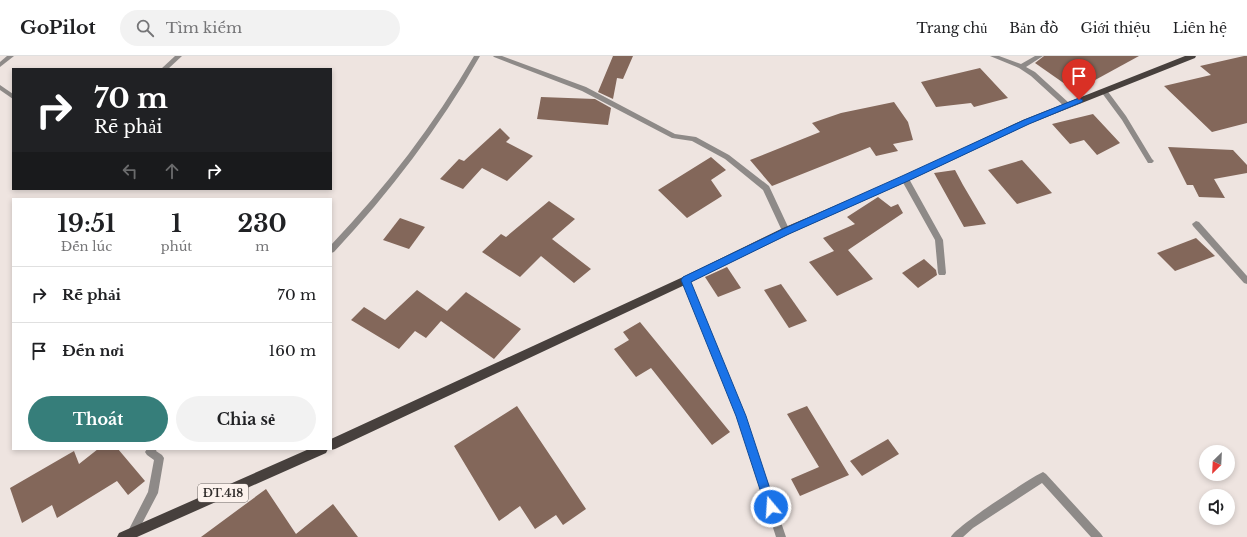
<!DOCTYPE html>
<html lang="vi">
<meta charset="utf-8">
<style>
:root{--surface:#fff;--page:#f2f2f2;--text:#202124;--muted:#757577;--line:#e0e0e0;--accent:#367e7a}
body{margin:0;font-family:"Libre Baskerville",serif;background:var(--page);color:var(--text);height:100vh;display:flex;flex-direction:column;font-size:15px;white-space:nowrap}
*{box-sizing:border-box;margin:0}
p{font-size:13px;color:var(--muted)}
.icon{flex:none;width:22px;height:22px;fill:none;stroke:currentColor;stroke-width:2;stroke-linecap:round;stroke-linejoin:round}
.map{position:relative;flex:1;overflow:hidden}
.details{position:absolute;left:12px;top:142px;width:320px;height:252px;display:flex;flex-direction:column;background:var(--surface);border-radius:0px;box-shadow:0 2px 6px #0003}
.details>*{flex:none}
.hud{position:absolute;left:12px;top:12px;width:320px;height:122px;border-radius:0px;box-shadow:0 2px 6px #0003;background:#202124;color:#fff;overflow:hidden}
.needle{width:26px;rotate:204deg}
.controls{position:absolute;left:1199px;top:389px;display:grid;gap:8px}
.controls a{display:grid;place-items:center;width:36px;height:36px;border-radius:50%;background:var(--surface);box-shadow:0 2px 6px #0003;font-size:20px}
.pin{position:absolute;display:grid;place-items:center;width:34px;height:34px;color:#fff;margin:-41px -17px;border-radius:50% 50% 50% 0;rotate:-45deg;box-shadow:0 0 4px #0007}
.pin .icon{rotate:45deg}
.me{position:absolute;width:44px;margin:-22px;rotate:342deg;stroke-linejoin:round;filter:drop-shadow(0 0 3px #0008)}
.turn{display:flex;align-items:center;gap:14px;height:84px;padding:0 16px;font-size:18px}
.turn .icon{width:52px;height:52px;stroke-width:2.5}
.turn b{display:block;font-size:28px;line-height:34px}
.lanes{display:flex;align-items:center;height:38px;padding:0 16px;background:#0003;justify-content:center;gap:20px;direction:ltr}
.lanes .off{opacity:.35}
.eta{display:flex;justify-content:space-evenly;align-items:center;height:68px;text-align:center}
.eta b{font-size:24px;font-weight:700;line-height:28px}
.button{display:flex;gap:8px;margin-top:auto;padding:8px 16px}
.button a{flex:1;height:46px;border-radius:24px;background:var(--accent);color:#fff;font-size:16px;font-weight:700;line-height:46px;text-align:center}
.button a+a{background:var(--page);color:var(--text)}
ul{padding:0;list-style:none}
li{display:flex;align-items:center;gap:12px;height:56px;padding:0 16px;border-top:1px solid var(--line)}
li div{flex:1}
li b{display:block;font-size:15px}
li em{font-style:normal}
header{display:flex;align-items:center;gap:24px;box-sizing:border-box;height:56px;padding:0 20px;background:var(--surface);border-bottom:1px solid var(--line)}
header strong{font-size:19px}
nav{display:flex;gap:22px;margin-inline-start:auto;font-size:14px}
.search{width:280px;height:36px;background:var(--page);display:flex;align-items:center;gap:10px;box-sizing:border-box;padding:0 14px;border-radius:22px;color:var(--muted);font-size:15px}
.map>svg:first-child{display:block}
.building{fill:#83675a}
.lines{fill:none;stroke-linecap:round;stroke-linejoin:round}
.street{fill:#8e8a88;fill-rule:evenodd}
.primary{fill:#47403d;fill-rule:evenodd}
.route{fill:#1a73e8;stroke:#114b97}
.labels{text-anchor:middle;stroke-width:4;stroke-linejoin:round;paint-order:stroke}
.shield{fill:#fcf2ed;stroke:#6f6966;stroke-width:1}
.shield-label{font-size:11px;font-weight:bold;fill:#322e2c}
</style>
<header>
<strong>GoPilot</strong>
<div class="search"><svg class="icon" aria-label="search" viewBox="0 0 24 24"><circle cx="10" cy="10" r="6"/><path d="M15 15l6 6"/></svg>Tìm kiếm</div>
<nav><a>Trang chủ</a><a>Bản đồ</a><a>Giới thiệu</a><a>Liên hệ</a></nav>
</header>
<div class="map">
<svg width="1247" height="481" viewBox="0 0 1247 481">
<rect width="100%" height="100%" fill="#eee4e0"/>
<g class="building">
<path d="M613 0H633L623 23 617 22 613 43 598 36Z"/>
<path d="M1044 0H1139L1075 35 1035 7Z"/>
<path d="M1244 0H1247V67L1212 76 1164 30 1211 19 1200 10Z"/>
<path d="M980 12 1008 42 974 51 971 47 936 51 921 26Z"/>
<path d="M541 41 595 43 611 52 608 69 537 63Z"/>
<path d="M894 46 908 66 913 84 893 88 898 95 876 100 870 91 772 130 750 104 820 76 812 67 841 57Z"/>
<path d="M1093 58 1120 87 1097 99 1084 84 1070 88 1052 68Z"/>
<path d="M500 72 510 82 506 86 533 100 507 125 482 112 463 133 440 123 459 103 464 105Z"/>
<path d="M1168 91 1233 94 1247 109V117L1214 123 1225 142 1199 141 1193 129H1187Z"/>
<path d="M711 101 726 114 711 124 722 140 687 162 658 134Z"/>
<path d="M1022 104 1052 137 1017 148 988 114Z"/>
<path d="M955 114 963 129 986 168 964 171 934 117Z"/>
<path d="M878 141 891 151 898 148 903 157 848 194 873 223 837 240 809 206 834 195 823 182 855 168 847 161Z"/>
<path d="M549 145 575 163 552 183 591 213 574 227 541 200 520 221 482 196 501 178 506 181Z"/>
<path d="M400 162 425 171 409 193 383 184Z"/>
<path d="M1196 182 1215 200 1175 215 1157 197Z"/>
<path d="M924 203 936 214 937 219 918 232 902 217Z"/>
<path d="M727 211 741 232 718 241 705 221Z"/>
<path d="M781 228 807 265 789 272 764 234Z"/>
<path d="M417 234 447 255 466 236 521 273 494 303 441 265 426 282 415 275 399 293 351 264 364 251 385 264Z"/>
<path d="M640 266 730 376 712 389 651 312 636 321 614 293 629 284 623 276Z"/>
<path d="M517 350 586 453 563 469 556 459 535 473 520 450 499 465 454 390Z"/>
<path d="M807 350 849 419 800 440 791 423 819 411 787 358Z"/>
<path d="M888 383 899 398 862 420 850 405Z"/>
<path d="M98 393H118L145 425 128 439 117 425 57 462 52 449 22 467 10 432 74 395 79 408Z"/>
<path d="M266 433 296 478 333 448 358 481H201Z"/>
</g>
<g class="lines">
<g class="street">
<path d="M7 0H14L0 11V6Z"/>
<path d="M175 0H182L168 13H161Z"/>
<path d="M474 0H480C439 72 390 136 334 196L331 197V189C386 131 434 69 474 0Z"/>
<path d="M493 0H502L586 31 675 78 696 81 729 99 769 130 790 175 789 177H783L763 134 725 103 692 85 672 82 582 35 494 1Z"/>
<path d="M990 0H999L1021 8 1035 0H1043L1026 11 1035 16 1069 47V51H1065L1031 20 1019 12Z"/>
<path d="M0 29 13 38V43L0 34Z"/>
<path d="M1102 33H1106L1126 60 1152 103 1154 105 1152 107H1148L1122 64 1102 37Z"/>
<path d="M905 120 908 121 943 184 946 217 945 219H939L938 217 935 184 901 123Z"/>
<path d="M1196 165 1199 166 1247 220V228L1244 227 1193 170 1192 168Z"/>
<path d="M686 221 689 222 690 224 745 360 786 481H776L737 360 682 224 683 222Z"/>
<path d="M147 393H157L156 395 162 399 164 402 158 437 135 481H125L148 436 154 404 147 399 145 396Z"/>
<path d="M1043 416 1046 418 1101 478 1103 481H1091L1042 427 973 472 963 481H951C955 471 1030 422 1043 416Z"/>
</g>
<path class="primary" d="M1185 0H1196L1195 2 1029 68 908 125 789 178 689 227 335 393 331 394 328 393 326 397 137 481H117L119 477 309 393H331V383L683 221 783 172 902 121 1023 64Z"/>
</g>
<path class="route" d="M1079 42 1083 44 1082 46 1029 68 908 125 789 178 691 226 746 360 776 451 775 455 771 456 767 455 736 360 681 224 683 221 783 173 902 120 1024 64Z"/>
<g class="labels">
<rect class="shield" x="198" y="428" width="50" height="18" rx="3"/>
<g class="shield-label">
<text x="223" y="441">ĐT.418</text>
</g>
</g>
</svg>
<div class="controls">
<a><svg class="needle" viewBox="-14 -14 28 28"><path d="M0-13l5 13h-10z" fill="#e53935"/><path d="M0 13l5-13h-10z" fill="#757577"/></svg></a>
<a><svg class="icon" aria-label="sound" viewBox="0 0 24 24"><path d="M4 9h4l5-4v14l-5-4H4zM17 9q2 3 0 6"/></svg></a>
</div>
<div class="pin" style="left:1079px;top:44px;background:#d93025"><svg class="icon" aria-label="arrive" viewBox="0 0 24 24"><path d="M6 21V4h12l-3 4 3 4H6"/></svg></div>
<svg class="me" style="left:771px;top:451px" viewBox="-20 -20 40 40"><circle r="17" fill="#1a73e8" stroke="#fff" stroke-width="3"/><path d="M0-11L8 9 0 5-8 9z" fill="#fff"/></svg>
<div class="hud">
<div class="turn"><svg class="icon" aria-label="right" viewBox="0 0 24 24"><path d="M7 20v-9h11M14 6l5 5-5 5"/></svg><div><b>70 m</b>Rẽ phải</div></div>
<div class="lanes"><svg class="icon off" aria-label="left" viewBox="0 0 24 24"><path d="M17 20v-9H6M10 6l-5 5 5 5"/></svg><svg class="icon off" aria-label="ahead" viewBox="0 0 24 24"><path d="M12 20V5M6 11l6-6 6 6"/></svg><svg class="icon" aria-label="right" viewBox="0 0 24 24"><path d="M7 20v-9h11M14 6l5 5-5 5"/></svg></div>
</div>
<section class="details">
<div class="eta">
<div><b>19:51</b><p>Đến lúc</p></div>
<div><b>1</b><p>phút</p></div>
<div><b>230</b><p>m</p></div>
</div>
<ul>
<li><svg class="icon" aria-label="right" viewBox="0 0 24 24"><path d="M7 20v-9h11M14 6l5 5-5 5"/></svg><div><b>Rẽ phải</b></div><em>70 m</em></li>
<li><svg class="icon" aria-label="arrive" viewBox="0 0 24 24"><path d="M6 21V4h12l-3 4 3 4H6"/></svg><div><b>Đến nơi</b></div><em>160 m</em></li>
</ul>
<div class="button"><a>Thoát</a><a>Chia sẻ</a></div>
</section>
</div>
